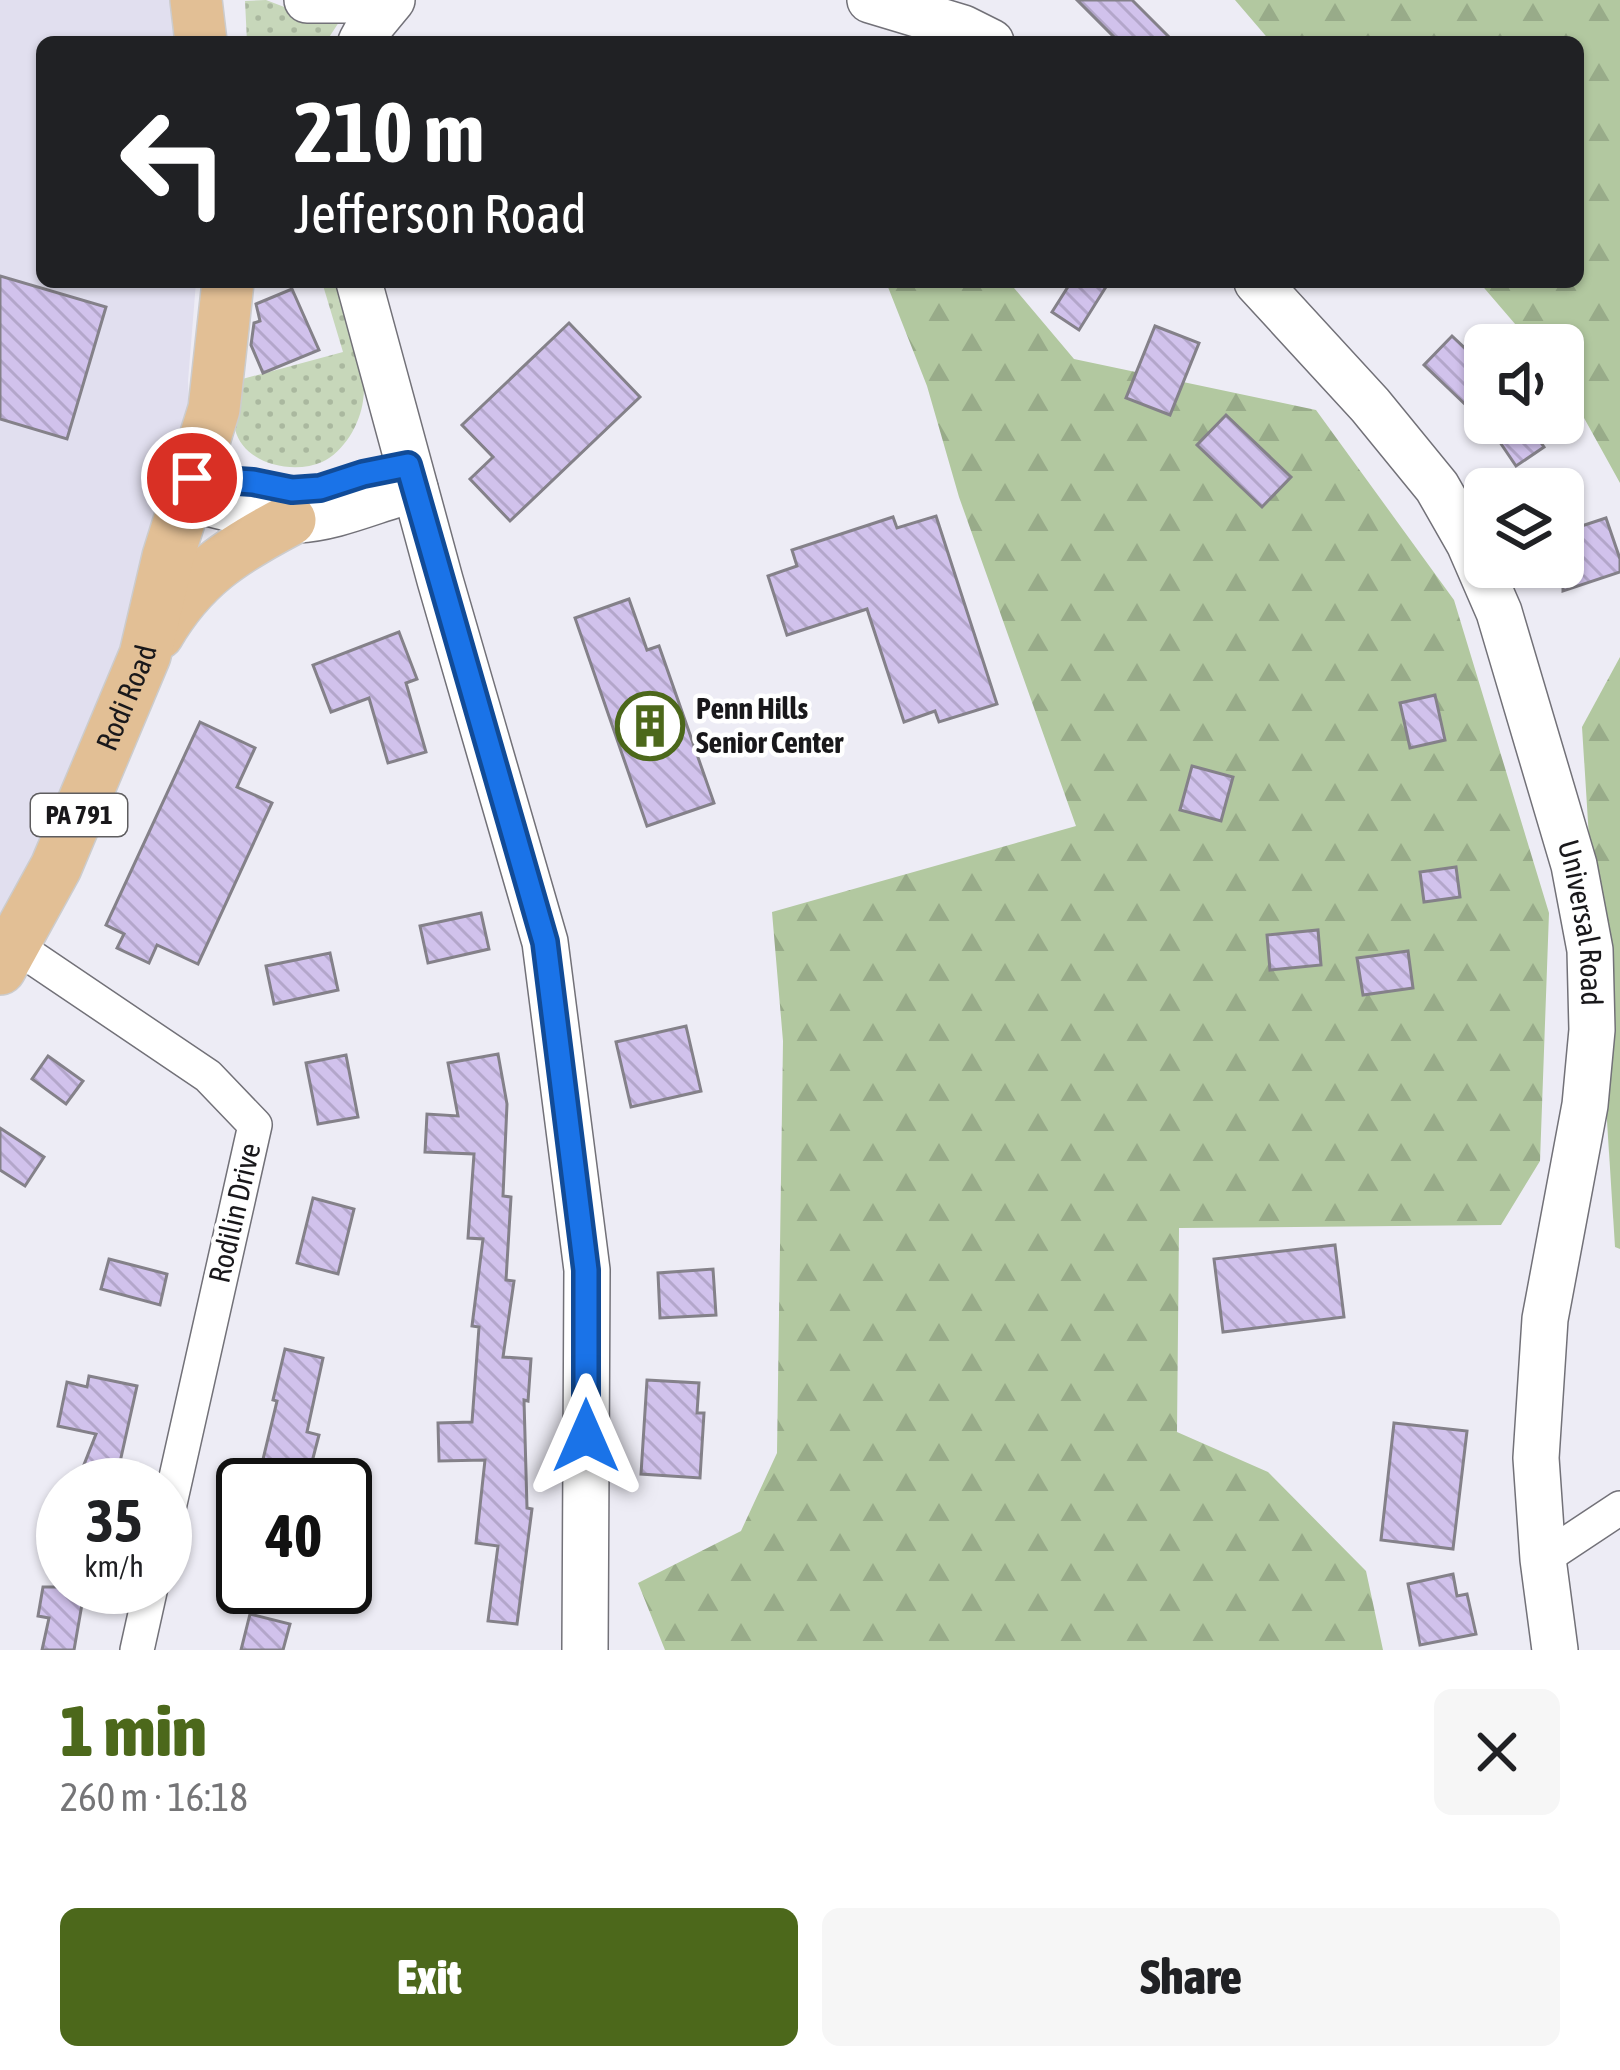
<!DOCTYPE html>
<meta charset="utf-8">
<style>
:root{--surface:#fff;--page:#f6f6f6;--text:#202124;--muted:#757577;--accent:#4c681b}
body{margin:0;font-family:"Asap Condensed",sans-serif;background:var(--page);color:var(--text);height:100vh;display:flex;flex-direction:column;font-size:45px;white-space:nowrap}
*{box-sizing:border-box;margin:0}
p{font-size:39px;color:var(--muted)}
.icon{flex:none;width:66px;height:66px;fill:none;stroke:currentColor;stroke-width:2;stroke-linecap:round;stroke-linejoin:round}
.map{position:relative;height:1650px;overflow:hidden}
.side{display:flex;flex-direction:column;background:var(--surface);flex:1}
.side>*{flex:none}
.banner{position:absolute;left:36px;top:36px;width:1548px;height:252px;border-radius:18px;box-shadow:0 3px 9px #0004;background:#202124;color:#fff;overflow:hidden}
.fabs{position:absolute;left:1464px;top:324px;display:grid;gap:24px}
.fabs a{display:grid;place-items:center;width:120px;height:120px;border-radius:18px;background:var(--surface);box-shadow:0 3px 9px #0004;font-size:60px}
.speed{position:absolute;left:36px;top:1458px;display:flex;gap:24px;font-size:60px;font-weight:700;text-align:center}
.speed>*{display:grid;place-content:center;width:156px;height:156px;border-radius:50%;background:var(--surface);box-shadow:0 3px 9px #0004;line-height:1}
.speed small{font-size:30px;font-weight:400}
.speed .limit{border:6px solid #111;border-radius:18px;background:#fff;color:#111}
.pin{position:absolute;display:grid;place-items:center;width:102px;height:102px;color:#fff;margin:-51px;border:6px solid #fff;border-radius:50%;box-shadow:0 3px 12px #0007}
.me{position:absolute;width:132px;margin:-66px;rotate:0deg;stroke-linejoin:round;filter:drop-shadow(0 0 9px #0008)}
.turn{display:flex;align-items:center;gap:42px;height:252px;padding:0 60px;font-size:54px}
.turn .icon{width:156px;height:156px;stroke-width:2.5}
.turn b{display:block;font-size:84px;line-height:102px}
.round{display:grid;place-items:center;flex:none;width:126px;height:126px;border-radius:18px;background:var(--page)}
.summary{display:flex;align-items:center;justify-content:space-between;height:204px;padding:0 60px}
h1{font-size:72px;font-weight:800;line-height:90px;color:var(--accent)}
.primary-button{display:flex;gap:24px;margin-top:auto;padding:24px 60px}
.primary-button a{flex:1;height:138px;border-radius:18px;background:var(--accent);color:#fff;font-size:48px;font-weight:800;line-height:138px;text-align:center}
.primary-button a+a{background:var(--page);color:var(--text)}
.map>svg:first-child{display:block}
.built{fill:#e1dfef}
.grass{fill:url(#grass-dots)}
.forest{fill:url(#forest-firs)}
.building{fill:url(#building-back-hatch);stroke:#848189;stroke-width:3}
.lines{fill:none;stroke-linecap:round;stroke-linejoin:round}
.street-casing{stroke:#727178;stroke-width:36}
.secondary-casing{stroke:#727178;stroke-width:48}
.primary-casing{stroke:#cccccd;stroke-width:54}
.street{stroke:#fff;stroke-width:33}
.secondary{stroke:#fff;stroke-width:45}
.primary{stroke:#e2bf95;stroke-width:51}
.route-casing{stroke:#114b97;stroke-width:30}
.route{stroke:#1a73e8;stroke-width:21}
.labels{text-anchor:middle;stroke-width:9;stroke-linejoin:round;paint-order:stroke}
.shield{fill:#fff;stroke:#5e5d5f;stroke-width:3}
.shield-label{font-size:27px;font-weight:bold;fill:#19181b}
.street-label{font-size:30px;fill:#19181b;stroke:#fff}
.poi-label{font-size:30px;font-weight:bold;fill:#19181b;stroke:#fff;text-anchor:start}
</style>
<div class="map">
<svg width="1620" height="1650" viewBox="0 0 1620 1650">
<defs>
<pattern id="grass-dots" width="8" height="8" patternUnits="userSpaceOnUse" patternTransform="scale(3)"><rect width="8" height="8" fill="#c7d7ba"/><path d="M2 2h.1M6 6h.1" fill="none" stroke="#aab89f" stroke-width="1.8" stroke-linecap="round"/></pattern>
<pattern id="forest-firs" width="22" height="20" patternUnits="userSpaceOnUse" patternTransform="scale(3)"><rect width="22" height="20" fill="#b2c8a0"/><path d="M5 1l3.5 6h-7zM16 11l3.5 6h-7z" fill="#98ab89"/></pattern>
<pattern id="building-back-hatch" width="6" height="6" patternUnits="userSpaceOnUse" patternTransform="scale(3)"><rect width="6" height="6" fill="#d1c2ec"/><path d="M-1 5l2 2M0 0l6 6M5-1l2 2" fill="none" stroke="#b3a6ca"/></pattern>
</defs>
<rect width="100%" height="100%" fill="#edecf5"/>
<path class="built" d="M0 0H196L201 42H42V282H196L188 381 192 478 0 957Z"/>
<g class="grass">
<path d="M266 0 300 13 341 19 326 42H247L245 1Z"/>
<path d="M322 282H335C346 319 369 362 363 401 360 424 344 452 322 462 293 475 243 464 235 429 232 414 235 396 235 381L343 352Z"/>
</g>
<g class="forest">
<path d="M1235 0H1620V483L1563 380V345H1533L1479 282H1578V42H1271Z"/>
<path d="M886 282H1009L1074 359 1316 410 1454 600 1549 913 1540 1161 1501 1225 1179 1228 1177 1432 1268 1472 1366 1571 1383 1650H665L638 1583 741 1531 777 1453 783 1041 772 912 1076 826 959 497 927 386Z"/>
<path d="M1620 657V1249L1615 1247 1582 727Z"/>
</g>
<g class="building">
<path d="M1077 0H1132L1174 42H1119Z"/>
<path d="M0 276 106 307 67 439 0 419Z"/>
<path d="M1071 282H1109L1079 330 1052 312Z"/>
<path d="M292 289 319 350 263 373 251 345 254 323 260 321 256 304Z"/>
<path d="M569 323 640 397 510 521 470 479 493 457 462 425Z"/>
<path d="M1155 326 1199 343 1170 415 1126 398Z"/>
<path d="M1452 336 1485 367V396L1471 410 1424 365Z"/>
<path d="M1226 415 1291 477 1262 507 1197 445Z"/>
<path d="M1487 423H1528L1544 447 1516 466Z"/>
<path d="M936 516 997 704 939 722 935 711 904 722 867 609 787 635 768 576 797 566 792 550 893 517 897 528Z"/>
<path d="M1606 518 1620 559V572L1563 591V532Z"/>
<path d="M629 599 647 650 659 646 714 803 647 826 575 618Z"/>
<path d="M399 632 417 679 406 683 426 752 388 763 369 698 331 712 313 665Z"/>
<path d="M1435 695 1445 740 1410 748 1400 703Z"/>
<path d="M200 722 255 748 237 787 272 803 198 964 157 945 149 963 117 948 124 934 106 925Z"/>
<path d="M1192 766 1233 777 1221 821 1180 810Z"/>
<path d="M1456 867 1460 897 1424 902 1420 872Z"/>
<path d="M481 913 489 949 428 963 420 926Z"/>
<path d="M1318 930 1321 965 1270 970 1267 935Z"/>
<path d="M1408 951 1413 988 1363 995 1357 958Z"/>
<path d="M330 953 338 990 274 1004 266 966Z"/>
<path d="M686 1026 701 1091 631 1107 616 1042Z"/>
<path d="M498 1054 507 1104 503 1196 511 1197 506 1280 514 1281 503 1357 531 1359 528 1401 524 1400 527 1508 532 1509 517 1624 488 1621 498 1546 476 1543 485 1460 439 1461 438 1423 472 1422 479 1327 472 1326 483 1239 468 1238 474 1154 425 1152 427 1114 458 1116 448 1063Z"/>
<path d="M346 1055 358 1117 318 1124 306 1063Z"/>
<path d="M48 1056 83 1081 66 1104 32 1079Z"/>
<path d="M0 1128 44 1157 25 1186 0 1170Z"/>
<path d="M313 1198 354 1209 338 1274 297 1263Z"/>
<path d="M1335 1245 1344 1317 1223 1332 1214 1259Z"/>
<path d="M109 1259 167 1274 160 1305 101 1289Z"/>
<path d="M713 1269 716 1315 660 1318 658 1273Z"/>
<path d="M285 1349 323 1358 307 1432 319 1435 306 1485H294L259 1476 277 1401 273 1400Z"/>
<path d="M89 1376 137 1386 120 1462 111 1485H76L96 1434 58 1426 67 1382 87 1387Z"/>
<path d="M647 1380 699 1383 697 1413H704L700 1478 641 1474Z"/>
<path d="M1394 1423 1467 1431 1453 1549 1381 1540Z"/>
<path d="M1453 1574 1457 1596 1467 1594 1476 1634 1420 1645 1408 1584Z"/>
<path d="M43 1587H85L74 1650H42L49 1618 38 1616Z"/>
<path d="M250 1614 290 1624 283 1650H241Z"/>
</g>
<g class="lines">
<g class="street-casing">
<g id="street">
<path d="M14 945 208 1076 255 1125 165 1526"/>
<path d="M1543 1559 1620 1508"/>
<path d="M137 1650 151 1587"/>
</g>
</g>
<g class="secondary-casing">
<g id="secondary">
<path d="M307 0H351"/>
<path d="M870 0 963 28 991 42"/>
<path d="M361 42 368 29 392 0"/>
<path d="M359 282 440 580 545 942 587 1270 585 1650"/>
<path id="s1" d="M1257 282 1370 405 1437 487 1469 543 1499 612 1574 865 1590 950 1592 1030 1585 1105 1545 1319 1536 1458 1543 1559 1555 1650"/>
<path d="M186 498C220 504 263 521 297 520 337 518 376 499 415 489"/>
</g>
</g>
<g class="primary-casing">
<g id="primary">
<path d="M196 0 201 42"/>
<path d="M158 634C192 576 231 551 290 520"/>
<path id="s2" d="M0 969 56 867 145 655 168 557 214 409 228 282"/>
</g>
</g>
<use href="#street" class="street"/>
<use href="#secondary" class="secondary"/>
<use href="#primary" class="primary"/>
</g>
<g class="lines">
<g class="route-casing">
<path id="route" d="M192 478 253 482 292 490 320 488 363 474 408 465 545 942 586 1270V1436"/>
</g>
<use href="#route" class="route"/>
</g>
<defs>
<g id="building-ring" transform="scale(3.45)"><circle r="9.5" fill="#fff" stroke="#4c681b" stroke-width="1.5"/><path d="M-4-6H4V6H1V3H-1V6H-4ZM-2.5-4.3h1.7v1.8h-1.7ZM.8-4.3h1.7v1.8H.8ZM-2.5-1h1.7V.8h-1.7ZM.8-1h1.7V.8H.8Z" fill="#4c681b"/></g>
</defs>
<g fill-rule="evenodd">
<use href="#building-ring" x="650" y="726"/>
</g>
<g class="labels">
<rect class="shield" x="31" y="794" width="96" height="42" rx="9"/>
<g class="shield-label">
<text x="79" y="824">PA 791</text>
</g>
<g class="street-label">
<text dy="10" stroke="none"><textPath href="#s2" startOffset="300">Rodi Road</textPath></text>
<text dy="10" stroke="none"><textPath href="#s1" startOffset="735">Universal Road</textPath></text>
<text transform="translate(235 1213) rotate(-77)" y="10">Rodilin Drive</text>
</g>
<g class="poi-label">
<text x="696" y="719">Penn Hills<tspan x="696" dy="34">Senior Center</tspan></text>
</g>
</g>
</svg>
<div class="fabs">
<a><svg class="icon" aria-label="sound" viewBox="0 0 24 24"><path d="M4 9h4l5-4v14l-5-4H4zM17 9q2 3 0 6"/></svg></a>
<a><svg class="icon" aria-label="layers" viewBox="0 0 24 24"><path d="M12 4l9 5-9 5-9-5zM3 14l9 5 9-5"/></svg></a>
</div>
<div class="speed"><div>35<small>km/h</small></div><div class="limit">40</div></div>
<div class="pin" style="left:192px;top:478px;background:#d93025"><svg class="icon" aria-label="arrive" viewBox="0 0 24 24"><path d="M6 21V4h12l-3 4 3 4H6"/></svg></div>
<svg class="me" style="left:586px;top:1436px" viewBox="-20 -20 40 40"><path d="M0-17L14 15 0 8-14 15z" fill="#1a73e8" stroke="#fff" stroke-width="4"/></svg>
<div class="banner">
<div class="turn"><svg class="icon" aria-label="left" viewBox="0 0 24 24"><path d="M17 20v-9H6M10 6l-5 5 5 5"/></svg><div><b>210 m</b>Jefferson Road</div></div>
</div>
</div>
<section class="side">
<div class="summary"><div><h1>1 min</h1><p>260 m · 16:18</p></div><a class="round"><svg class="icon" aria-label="close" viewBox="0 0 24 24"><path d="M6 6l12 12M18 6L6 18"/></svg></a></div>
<div class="primary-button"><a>Exit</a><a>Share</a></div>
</section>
